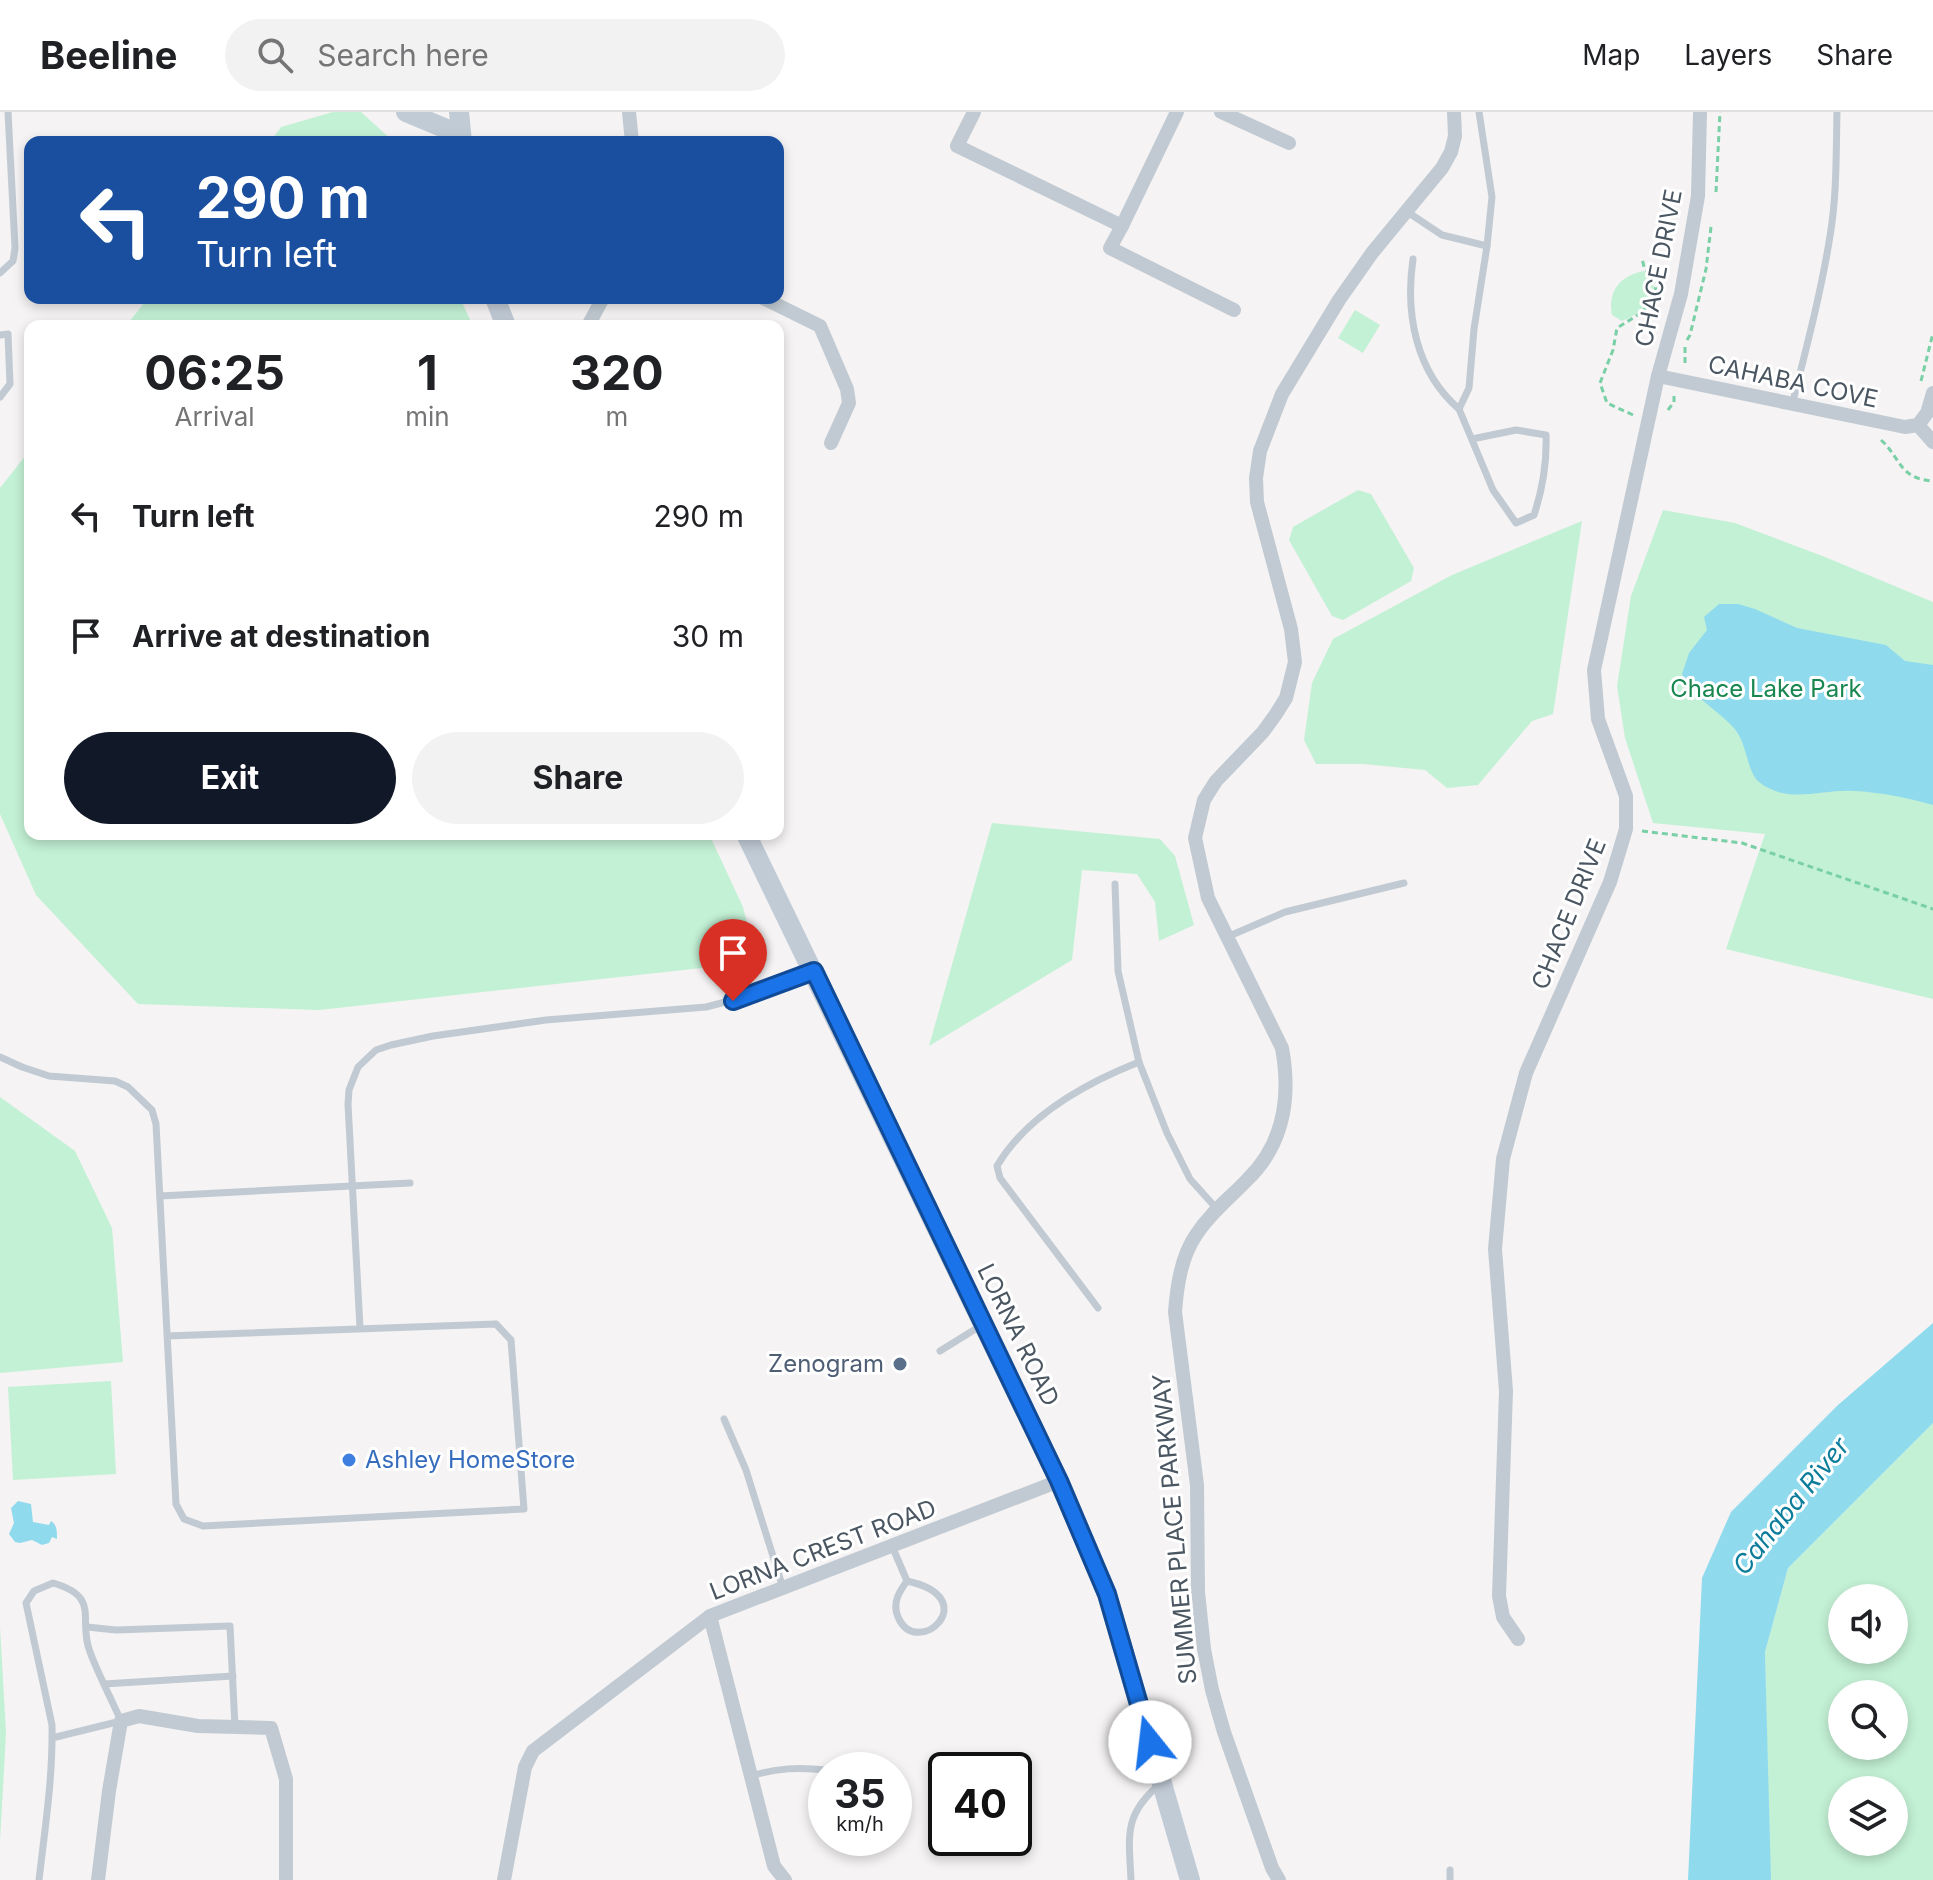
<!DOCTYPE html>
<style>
:root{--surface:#fff;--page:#f2f2f2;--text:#202124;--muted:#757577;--line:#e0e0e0;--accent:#111827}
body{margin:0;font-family:Inter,sans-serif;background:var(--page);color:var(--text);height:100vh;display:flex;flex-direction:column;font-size:30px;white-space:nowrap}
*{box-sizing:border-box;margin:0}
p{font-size:26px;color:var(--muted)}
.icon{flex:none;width:44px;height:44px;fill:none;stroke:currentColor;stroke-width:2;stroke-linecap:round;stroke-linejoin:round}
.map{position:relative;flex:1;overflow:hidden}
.panel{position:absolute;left:24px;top:208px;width:760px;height:520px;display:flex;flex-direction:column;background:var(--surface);border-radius:16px;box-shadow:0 4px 12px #0003}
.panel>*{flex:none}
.guide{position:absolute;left:24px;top:24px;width:760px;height:168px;border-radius:16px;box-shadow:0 4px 12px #0003;background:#1a4fa0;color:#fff;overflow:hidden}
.controls{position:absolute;left:1828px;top:1472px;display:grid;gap:16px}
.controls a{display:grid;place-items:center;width:80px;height:80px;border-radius:50%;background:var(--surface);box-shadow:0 4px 12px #0003;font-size:40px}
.speed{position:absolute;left:808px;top:1640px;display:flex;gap:16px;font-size:40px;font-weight:700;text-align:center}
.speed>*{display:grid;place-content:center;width:104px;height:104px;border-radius:50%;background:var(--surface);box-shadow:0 4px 12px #0003;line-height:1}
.speed small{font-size:20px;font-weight:400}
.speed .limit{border:4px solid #111;border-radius:12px;background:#fff;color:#111}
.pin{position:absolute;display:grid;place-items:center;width:68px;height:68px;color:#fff;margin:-82px -34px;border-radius:50% 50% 50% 0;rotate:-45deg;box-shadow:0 0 8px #0007}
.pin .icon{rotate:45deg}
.me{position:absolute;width:88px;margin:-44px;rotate:344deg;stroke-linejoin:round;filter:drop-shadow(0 0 6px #0008)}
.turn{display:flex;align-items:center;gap:28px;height:168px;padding:0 40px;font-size:36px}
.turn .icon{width:104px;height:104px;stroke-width:2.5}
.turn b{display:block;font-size:56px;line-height:68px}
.eta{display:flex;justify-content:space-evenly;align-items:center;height:136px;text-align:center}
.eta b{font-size:48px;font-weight:700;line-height:56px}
.cta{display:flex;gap:16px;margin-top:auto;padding:16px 40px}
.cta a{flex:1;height:92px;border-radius:48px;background:var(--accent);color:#fff;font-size:32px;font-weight:700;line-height:92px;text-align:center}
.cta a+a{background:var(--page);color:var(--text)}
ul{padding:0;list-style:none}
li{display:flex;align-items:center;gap:24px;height:120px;padding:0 40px}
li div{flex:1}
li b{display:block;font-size:30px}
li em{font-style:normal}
header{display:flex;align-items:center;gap:48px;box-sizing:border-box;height:112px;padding:0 40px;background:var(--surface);border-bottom:2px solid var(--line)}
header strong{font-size:38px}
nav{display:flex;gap:44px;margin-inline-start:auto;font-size:28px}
.search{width:560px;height:72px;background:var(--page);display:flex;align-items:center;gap:20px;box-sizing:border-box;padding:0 28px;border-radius:44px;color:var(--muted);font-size:30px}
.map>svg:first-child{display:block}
.green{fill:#c3f1d5;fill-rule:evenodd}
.water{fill:#90daee}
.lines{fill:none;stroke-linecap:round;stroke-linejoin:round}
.path{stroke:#7ad0a6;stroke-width:3;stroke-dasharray:6 4;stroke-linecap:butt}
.lane{stroke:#c1cad2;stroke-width:7}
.street{stroke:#c1cad2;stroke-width:14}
.secondary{stroke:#c1cbd6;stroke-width:20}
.route-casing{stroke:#114b97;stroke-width:20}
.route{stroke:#1a73e8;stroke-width:14}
.service-dot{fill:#5c6f8a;stroke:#fff;stroke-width:3}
.shop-dot{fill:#3f7fe0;stroke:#fff;stroke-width:3}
.labels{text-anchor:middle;stroke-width:6;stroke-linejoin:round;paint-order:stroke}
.street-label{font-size:24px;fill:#4a5661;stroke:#fff}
.park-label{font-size:24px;fill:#17864f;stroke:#fff}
.service-label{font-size:24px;fill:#4e5e75;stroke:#fff;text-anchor:end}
.shop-label{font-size:24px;fill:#366cbe;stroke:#fff;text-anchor:start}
.water-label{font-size:26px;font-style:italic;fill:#0c7c9b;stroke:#fff}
</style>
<header>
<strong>Beeline</strong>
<div class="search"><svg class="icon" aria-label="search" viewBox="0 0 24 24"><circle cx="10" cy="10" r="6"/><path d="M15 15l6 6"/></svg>Search here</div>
<nav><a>Map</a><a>Layers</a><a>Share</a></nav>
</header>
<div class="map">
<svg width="1933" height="1768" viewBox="0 0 1933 1768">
<rect width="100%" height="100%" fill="#f5f3f3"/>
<g class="green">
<path d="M333 0H361L394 30H270L281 15Z"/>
<path d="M1644 159 1654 174C1649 192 1639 203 1622 209L1612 203C1607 179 1621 163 1644 159Z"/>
<path d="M148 186H460L473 214H126Z"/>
<path d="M1355 198 1380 213 1363 241 1338 226Z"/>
<path d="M30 338V722H709L743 795 753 835 738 852 319 898 138 892 36 783 0 702V376Z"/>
<path d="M1358 378 1371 382 1414 456 1411 469 1343 508 1332 504 1289 428 1293 415Z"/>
<path d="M1663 398 1735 411 1825 445 1933 490V887L1726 837 1765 722 1653 711 1625 626 1617 574 1631 484Z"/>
<path d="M1582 409 1553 602 1532 609 1478 673 1447 676 1425 658 1363 652H1316L1304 628 1312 571 1333 527 1452 463Z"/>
<path d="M992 711 1160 727 1175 744 1194 813 1159 829 1155 790 1137 762 1082 758 1072 848 929 934Z"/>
<path d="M0 985 75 1039 112 1116 123 1250 0 1261Z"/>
<path d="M111 1269 116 1362 13 1368 8 1275Z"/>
<path d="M1933 1311V1768H1770L1765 1540 1788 1456ZM1842 1486H1894V1538H1842ZM1842 1582H1894V1634H1842ZM1842 1678H1894V1730H1842Z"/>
<path d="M0 1515 6 1621 0 1730Z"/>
</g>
<g class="water">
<path d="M1719 492H1738L1755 497 1797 516 1886 533 1905 549 1933 553V693C1909 686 1879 680 1854 679 1821 677 1788 693 1759 670 1746 659 1748 631 1733 615 1713 594 1698 590 1682 562L1689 541 1707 518 1704 505Z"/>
<path d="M1933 1211V1311L1788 1456 1765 1540 1771 1768H1688L1702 1466 1731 1400 1838 1293Z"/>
<path d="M18 1389 31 1392 33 1410 49 1413 51 1409C57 1413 57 1419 57 1427L52 1425 49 1431 42 1433 32 1428 20 1431 15 1430 9 1422 14 1411 11 1396Z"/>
</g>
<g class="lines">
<g class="path">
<path d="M1716 80 1720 0"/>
<path d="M1687 228 1690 223 1706 157 1711 115"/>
<path d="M1685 251V235"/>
<path d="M1921 269 1933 221"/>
<path d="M1668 298 1674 290V284"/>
<path d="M1633 303 1607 291 1600 271 1613 238 1617 216C1635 204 1652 198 1656 174L1644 155 1642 146"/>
<path d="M1881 328C1901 346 1899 367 1933 369"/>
<path d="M1642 719 1742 731 1933 797"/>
</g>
<g class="lane">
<path d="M1406 99 1442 123 1487 134 1492 85 1479 0"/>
<path d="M1413 147C1405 202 1416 260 1459 297L1469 276 1474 217 1487 134"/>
<path d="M0 161 13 149 15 136 8 0"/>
<path d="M0 223 8 222 10 272 0 285"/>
<path d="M1792 293C1806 237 1821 181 1830 124 1837 83 1836 41 1837 0"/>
<path d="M1459 297 1493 378 1516 411 1534 403C1543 376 1547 351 1546 323L1516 318 1472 327"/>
<path d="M1115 772 1118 859 1139 950"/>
<path d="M1227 825 1285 800 1404 771"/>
<path d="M0 945 22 955 49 964 115 969 128 975 152 998 156 1012 176 1392 184 1407 203 1414 524 1397 511 1228 496 1212 167 1224"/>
<path d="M160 1084 410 1071"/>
<path d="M1098 1196 1000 1066 997 1054C1027 1003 1086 971 1139 950L1167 1021 1190 1067 1217 1097"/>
<path d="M360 1216 348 992 349 978 358 955 376 938 391 933 433 924 546 908 706 895 760 881 812 860"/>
<path d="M940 1239 982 1213"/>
<path d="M724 1307 746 1358 783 1476"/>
<path d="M892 1434 907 1469C986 1486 917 1549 898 1505 892 1491 899 1480 907 1469"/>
<path d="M87 1515 116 1518 230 1514 235 1615"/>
<path d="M104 1572 233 1564"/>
<path d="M751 1664C777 1656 799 1655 826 1658"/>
<path d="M39 1768C45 1716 53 1665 52 1613L26 1491 34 1479 53 1471C102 1485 77 1507 90 1540 99 1564 111 1586 121 1609L52 1626"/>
<path d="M1131 1768C1129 1724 1123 1703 1160 1672"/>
<path d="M1450 1768V1758"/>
</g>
<g class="street">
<path d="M629 0 632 30"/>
<path d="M974 0 957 34 1122 114 1177 0"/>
<path d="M1221 0 1289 31"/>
<path d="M1122 114 1110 136 1234 198"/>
<path d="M763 186 820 214 847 277 849 291 831 331"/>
<path d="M589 212 603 186"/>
<path d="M1658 264 1905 315 1918 313 1927 301 1933 281"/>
<path d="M1918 313 1933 330"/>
<path d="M710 1504 774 1754 785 1768"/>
<path d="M1518 1527 1503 1505 1499 1484 1506 1279 1495 1137 1503 1047 1526 961 1610 770 1626 717V684L1598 607 1594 558 1658 264 1681 182 1698 84 1700 0"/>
<path d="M98 1768 109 1679 121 1609 139 1604 198 1614 271 1616 286 1667V1768"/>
<path d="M504 1768 525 1655 533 1639 710 1504 1059 1369"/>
<path d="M1279 1768 1272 1756 1224 1620 1212 1578 1204 1537 1198 1480 1197 1373 1175 1200C1177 1174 1181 1145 1196 1123 1210 1101 1230 1086 1247 1068 1284 1032 1291 985 1282 936L1208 786 1195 726 1204 688 1216 669 1263 620 1276 602 1286 586 1295 550 1291 517 1257 390 1256 366 1260 339 1282 282 1339 188 1372 141 1442 56 1451 40 1455 24 1454 0"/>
</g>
<g class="secondary">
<path d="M406 0 461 23"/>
<path d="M459 0 462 30"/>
<path d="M495 186 506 214"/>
<path d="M746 722 1059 1369 1107 1482 1190 1768"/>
</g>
</g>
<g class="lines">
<g class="route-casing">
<path id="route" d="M733 889 814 859 1059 1369 1107 1482 1150 1630"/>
</g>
<use href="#route" class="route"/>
</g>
<circle class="service-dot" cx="900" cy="1252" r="8"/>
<circle class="shop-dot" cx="349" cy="1348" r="8"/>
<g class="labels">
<g class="street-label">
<text transform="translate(1659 156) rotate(-79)" y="8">CHACE DRIVE</text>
<text transform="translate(1793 270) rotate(12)" y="8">CAHABA COVE</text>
<text transform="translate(1569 802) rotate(-68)" y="8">CHACE DRIVE</text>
<text transform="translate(1018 1223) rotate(64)" y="8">LORNA ROAD</text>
<text transform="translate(1175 1417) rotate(-95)" y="8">SUMMER PLACE PARKWAY</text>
<text transform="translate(823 1438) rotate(-21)" y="8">LORNA CREST ROAD</text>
</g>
<g class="park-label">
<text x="1766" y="585">Chace Lake Park</text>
</g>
<g class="service-label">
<text x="884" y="1260">Zenogram</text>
</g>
<g class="shop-label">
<text x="365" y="1356">Ashley HomeStore</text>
</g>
<g class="water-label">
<text transform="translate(1791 1394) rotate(-51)" y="9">Cahaba River</text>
</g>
</g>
</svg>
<div class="controls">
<a><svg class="icon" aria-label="sound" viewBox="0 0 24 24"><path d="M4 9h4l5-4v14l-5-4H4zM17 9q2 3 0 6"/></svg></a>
<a><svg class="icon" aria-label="search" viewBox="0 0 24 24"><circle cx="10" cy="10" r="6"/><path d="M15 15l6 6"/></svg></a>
<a><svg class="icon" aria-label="layers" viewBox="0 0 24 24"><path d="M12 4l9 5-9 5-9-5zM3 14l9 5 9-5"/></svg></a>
</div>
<div class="speed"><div>35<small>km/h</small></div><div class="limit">40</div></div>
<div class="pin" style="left:733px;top:889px;background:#d93025"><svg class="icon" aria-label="arrive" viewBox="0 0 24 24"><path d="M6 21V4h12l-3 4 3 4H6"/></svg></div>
<svg class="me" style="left:1150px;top:1630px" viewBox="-20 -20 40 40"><circle r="19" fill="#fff"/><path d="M0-13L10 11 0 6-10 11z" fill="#1a73e8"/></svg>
<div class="guide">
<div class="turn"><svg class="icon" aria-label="left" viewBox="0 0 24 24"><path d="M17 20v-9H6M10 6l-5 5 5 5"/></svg><div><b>290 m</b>Turn left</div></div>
</div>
<section class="panel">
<div class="eta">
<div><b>06:25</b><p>Arrival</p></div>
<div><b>1</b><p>min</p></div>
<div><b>320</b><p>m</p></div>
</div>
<ul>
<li><svg class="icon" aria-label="left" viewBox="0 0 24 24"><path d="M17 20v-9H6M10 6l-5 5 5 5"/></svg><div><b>Turn left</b></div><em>290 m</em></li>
<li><svg class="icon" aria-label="arrive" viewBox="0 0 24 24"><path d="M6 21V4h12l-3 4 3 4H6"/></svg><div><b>Arrive at destination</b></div><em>30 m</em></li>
</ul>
<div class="cta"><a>Exit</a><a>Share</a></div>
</section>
</div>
